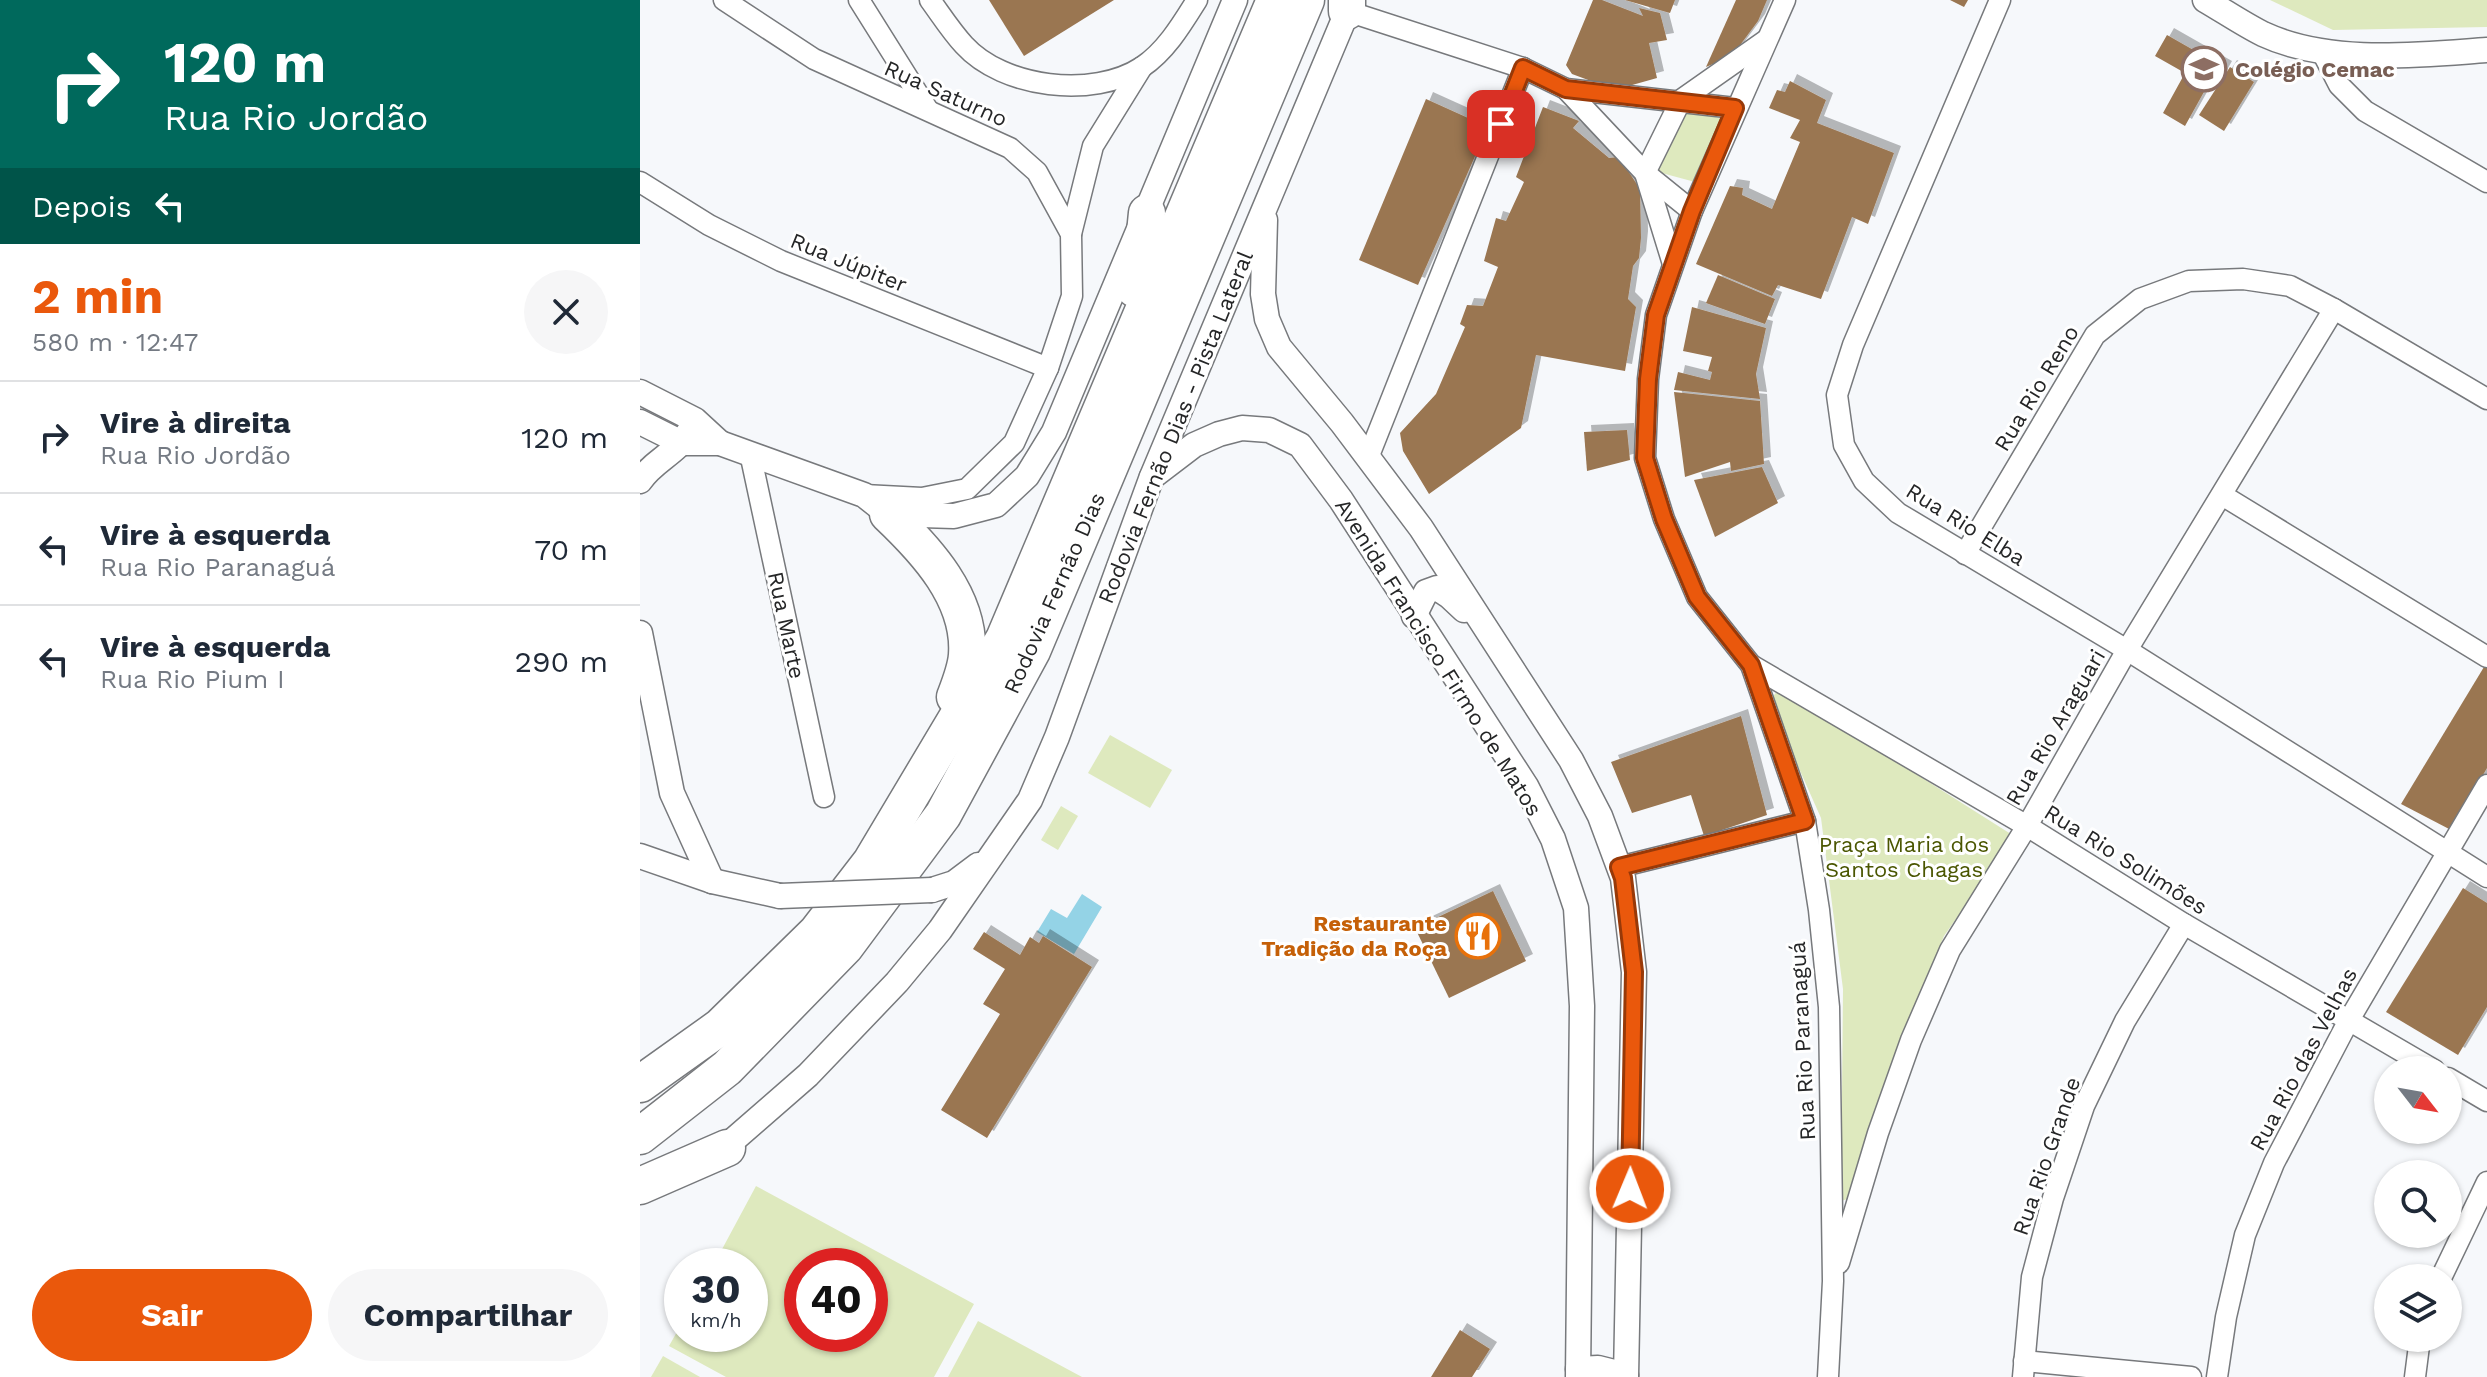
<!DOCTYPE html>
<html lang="pt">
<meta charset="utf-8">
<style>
:root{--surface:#fff;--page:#f6f6f7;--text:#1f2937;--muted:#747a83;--line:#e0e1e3;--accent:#ea580c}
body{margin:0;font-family:"Work Sans",sans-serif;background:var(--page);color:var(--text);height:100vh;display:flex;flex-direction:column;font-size:30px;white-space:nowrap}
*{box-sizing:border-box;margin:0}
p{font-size:26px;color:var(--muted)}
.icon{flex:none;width:44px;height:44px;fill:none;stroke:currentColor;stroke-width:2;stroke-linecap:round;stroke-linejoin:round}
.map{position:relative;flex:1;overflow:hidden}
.drawer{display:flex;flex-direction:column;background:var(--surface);width:640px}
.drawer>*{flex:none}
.guide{background:#00695c;color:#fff;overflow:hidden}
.needle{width:52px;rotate:121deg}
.tools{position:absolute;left:1734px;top:1056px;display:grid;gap:16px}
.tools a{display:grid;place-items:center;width:88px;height:88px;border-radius:50%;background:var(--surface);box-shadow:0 2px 6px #0004;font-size:40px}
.speed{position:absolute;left:24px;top:1248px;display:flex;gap:16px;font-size:40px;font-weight:700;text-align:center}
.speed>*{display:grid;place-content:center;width:104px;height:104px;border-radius:50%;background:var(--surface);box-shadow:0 2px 6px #0004;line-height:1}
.speed small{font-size:20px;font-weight:400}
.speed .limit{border:12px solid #d22;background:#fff;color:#111}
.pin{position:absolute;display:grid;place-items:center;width:68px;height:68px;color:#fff;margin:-34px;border-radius:16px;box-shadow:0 4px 12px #0006}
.me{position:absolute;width:88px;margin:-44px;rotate:1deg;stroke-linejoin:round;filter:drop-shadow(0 0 6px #0008)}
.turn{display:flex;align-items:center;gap:28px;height:168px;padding:0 32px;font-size:36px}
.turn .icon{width:104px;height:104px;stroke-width:2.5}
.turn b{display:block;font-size:56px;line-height:68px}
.then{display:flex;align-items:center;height:76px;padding:0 32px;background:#0003;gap:16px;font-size:30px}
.round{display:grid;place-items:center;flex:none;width:84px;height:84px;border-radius:42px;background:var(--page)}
.headline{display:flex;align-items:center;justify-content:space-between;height:136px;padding:0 32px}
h1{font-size:48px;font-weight:700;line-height:60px;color:var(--accent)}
.button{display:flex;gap:16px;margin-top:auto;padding:16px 32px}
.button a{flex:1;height:92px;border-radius:48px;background:var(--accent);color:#fff;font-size:32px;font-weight:700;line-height:92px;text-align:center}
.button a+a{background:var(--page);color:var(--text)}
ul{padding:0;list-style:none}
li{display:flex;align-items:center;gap:24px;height:112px;padding:0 32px;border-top:2px solid var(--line)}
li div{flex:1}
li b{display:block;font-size:30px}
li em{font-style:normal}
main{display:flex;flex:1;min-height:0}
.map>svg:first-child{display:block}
.green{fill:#dee9be;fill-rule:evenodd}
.water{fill:#94d3e6}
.building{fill:#9a7651;filter:url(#shadow)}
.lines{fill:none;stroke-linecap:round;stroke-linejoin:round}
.minor-casing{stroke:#77797c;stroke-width:23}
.tertiary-casing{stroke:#77797c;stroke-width:27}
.motorway-casing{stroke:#77797c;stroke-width:39}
.minor{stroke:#fff;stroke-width:20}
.tertiary{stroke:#fff;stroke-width:24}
.motorway{stroke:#fff;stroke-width:36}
.tertiary-bridge-casing{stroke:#77797c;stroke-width:27;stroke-linecap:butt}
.tertiary-bridge{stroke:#fff;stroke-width:24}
.route-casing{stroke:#983908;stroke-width:20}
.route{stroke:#ea580c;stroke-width:14}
.labels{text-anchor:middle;stroke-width:6;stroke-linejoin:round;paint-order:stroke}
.education-label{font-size:22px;font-weight:bold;fill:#785e54;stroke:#fff;text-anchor:start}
.street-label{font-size:22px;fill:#252627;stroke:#fff}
.park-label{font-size:22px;fill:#4a5601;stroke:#fff}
.food-label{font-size:22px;font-weight:bold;fill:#c56008;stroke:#fff;text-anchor:end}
</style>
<main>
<section class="drawer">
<div class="guide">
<div class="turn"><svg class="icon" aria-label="right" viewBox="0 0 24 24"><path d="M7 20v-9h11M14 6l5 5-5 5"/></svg><div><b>120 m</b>Rua Rio Jordão</div></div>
<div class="then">Depois<svg class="icon" aria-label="left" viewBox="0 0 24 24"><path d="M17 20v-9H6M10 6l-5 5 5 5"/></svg></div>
</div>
<div class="headline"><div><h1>2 min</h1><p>580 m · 12:47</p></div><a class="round"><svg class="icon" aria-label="close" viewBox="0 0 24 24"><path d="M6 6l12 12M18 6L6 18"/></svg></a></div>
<ul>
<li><svg class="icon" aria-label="right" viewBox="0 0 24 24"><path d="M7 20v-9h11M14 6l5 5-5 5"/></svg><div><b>Vire à direita</b><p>Rua Rio Jordão</p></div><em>120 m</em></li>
<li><svg class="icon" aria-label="left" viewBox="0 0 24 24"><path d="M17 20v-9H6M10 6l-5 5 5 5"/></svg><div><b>Vire à esquerda</b><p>Rua Rio Paranaguá</p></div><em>70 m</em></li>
<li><svg class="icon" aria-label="left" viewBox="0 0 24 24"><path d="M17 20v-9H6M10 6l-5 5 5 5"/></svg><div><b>Vire à esquerda</b><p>Rua Rio Pium I</p></div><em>290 m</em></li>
</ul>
<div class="button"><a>Sair</a><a>Compartilhar</a></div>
</section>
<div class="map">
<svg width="1847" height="1377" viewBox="0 0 1847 1377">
<defs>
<filter id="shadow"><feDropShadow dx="7" dy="-7" stdDeviation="0" flood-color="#0004"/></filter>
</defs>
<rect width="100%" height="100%" fill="#f6f8fb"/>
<g class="green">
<path d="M1630 0H1847V27L1693 30Z"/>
<path d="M1045 108 1082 119 1055 182 1018 172Z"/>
<path d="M1140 688 1374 836 1304 936 1258 1047 1214 1197 1201 1201 1203 989 1181 818 1129 701Z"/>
<path d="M470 735 532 770 510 808 448 773Z"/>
<path d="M421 806 438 816 418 850 401 840Z"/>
<path d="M116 1186 334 1304 294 1377H86L29 1346 42 1323V1334H110V1266H73ZM230 1266V1334H162V1266Z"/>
<path d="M338 1321 442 1377H308Z"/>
<path d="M23 1356 60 1377H11Z"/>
</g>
<path class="water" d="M442 894 462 907 434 954 397 932 411 909 427 918Z"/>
<g class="building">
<path d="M349 0H474L384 56Z"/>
<path d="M953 0H962L1003 16 999 8 1020 13 1027 40 1009 43 1017 78 985 87 959 84 932 74 926 65Z"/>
<path d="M985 0H1035L1030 13Z"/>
<path d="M1096 0H1127L1118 21 1092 56 1066 67Z"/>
<path d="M1310 0H1328L1324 7Z"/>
<path d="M1527 35 1585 68 1576 84 1570 81 1545 126 1523 113 1545 73 1515 56Z"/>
<path d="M1590 67 1614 82 1584 131 1559 115Z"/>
<path d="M1150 81 1186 100 1177 123 1254 153 1228 224 1212 217 1181 299 1138 285 1132 296 1056 264 1090 186 1103 188 1102 195 1132 209 1160 142 1150 138 1160 120 1129 108 1137 90 1145 92Z"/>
<path d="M786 99 848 127 778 285 719 260Z"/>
<path d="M903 107 939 121 933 128 969 158 979 157 1000 189 1001 238 999 258 993 266 988 299 996 307 985 371 896 355 881 428 789 494 763 451 760 433 796 394 825 327 820 324 827 305 843 306 858 267 844 261 856 218 866 221 884 182 876 177Z"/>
<path d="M1078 275 1135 299 1125 324 1066 303Z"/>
<path d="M1052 307 1126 328 1116 374 1120 399 1034 390 1038 372 1070 380 1072 372 1068 371 1072 357 1043 351Z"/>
<path d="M1034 392 1120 401 1124 464 1091 471 1090 462 1045 477Z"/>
<path d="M987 430 990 460 947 471 944 432Z"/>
<path d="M1122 467 1138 503 1075 537 1054 480Z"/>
<path d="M1847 662V768L1811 830 1761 804Z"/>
<path d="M1101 716 1127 815 1064 836 1051 795 992 813 971 762Z"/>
<path d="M1823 888 1847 903V1007L1818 1055 1746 1012Z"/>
<path d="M853 891 886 961 809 998 775 928Z"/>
<path d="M344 932 380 955 390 937 399 943 403 936 452 967 347 1138 301 1110 360 1014 343 1004 365 969 333 949Z"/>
<path d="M820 1330 850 1349 832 1377H791Z"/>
</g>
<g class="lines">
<g class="minor-casing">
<g id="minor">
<path d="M84 0 174 59 370 148 397 172 431 234 432 296 408 368 374 443 327 489 282 498 224 495"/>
<path d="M219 0 288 110"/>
<path d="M290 0C301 15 311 31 324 45 363 88 453 99 502 67 526 51 542 24 557 0"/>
<path d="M1145 0 1052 211 1016 315 1008 379 1005 458 1024 519 1057 597 1111 665 1165 821 1179 910 1189 1007 1193 1281 1188 1377"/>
<path d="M1360 0 1213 345 1197 395 1204 445 1224 481 1258 513 1487 650 1847 877"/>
<path d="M707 11 883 68 926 89 1095 108"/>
<path d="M1681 50 1699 85 1725 111 1847 182"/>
<path d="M926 89 1005 173 1052 211"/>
<path d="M0 182 69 225 141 261 408 368"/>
<path d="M431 234 453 146 502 67"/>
<path d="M1033 264 1005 173 1041 100 1125 41"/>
<path d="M110 453 184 797"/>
<path d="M728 458 883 68"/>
<path d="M1582 495 1847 657"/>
<path d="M1325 554 1455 335 1500 299 1549 281 1603 279 1650 286 1694 309 1847 399"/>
<path d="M1111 665 1387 826 1544 924 1794 1070"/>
<path d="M979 867 1165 821"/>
<path d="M1808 1078 1847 1101"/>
<path d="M1199 1263 1238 1133 1271 1040 1310 950 1387 826 1487 650 1694 309"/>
<path d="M1801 1278 1847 1182"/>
<path d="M1384 1361 1551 1377"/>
<path d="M1383 1377 1392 1277 1413 1198 1444 1106 1485 1021 1544 924"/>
<path d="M1577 1377 1586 1317 1605 1235 1634 1163 1709 1020 1847 785"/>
<path d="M1775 1377 1780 1338"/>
</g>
</g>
<g class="tertiary-casing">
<g id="tertiary">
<path d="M1565 0C1584 11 1603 24 1623 34 1690 65 1776 55 1847 50"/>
<path d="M625 220 623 294 627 319 639 347 702 423 781 528 931 760 960 816 983 878 994 972 986 1377"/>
<path d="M0 392 55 420 80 443"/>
<path d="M0 422 42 443H80L224 495 248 514 314 516 356 505 387 476 414 432 595 0"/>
<path d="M512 477 554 445 579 434 602 428 629 430 660 445 701 500 886 786 913 839 936 908 942 1006 938 1377"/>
<path d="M0 481C13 461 37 453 48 433"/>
<path d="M774 616 786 592 797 588 809 596 824 610"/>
<path d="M0 633 32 793 72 881"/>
<path d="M0 856 72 881 140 896"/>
<path d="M292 890 314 883 338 865"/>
<path d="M75 1156 168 1075 257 982 300 930 390 800 417 737 511 479 712 0"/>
<path d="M938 1369 958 1368 986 1375"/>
</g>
</g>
<g class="motorway-casing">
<g id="motorway">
<path d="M707 11V0"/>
<path d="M495 289 501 273 507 213"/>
<path d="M248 514C286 550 331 598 327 655 326 669 320 684 315 697"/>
<path d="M0 1084 80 1027 177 932 231 862 364 639 635 0"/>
<path d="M0 1136 87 1068 205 947 303 815 392 651 666 0"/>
<path d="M0 1186 87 1148"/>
</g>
</g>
<use href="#minor" class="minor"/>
<use href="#tertiary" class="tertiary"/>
<use href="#motorway" class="motorway"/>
<g class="tertiary-bridge-casing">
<path id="tertiary-bridge" d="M140 896 292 890"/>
</g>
<use href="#tertiary-bridge" class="tertiary-bridge"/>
</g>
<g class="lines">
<g class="route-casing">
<path id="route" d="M861 124 883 68 926 89 1095 108 1052 211 1016 315 1008 379 1005 458 1024 519 1057 597 1111 665 1165 821 979 867 983 878 994 972 990 1189"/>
</g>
<use href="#route" class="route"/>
</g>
<defs>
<g id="university-ring" transform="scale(2.3)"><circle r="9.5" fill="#fff" stroke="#8d6e63" stroke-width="1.5"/><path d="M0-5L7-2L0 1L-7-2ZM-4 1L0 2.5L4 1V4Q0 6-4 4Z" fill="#8d6e63"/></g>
<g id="restaurant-ring" transform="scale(2.3)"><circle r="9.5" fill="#fff" stroke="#e8710a" stroke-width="1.5"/><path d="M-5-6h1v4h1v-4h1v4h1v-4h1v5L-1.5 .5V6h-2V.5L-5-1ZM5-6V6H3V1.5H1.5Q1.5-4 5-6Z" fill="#e8710a"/></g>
</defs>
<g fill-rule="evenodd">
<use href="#university-ring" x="1564" y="69"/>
<use href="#restaurant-ring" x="838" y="936"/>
</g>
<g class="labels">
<g class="education-label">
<text x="1595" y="77">Colégio Cemac</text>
</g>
<g class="street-label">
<text transform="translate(306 93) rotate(24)" y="8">Rua Saturno</text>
<text transform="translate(209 262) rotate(22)" y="8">Rua Júpiter</text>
<text transform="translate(1396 388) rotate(-59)" y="8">Rua Rio Reno</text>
<text transform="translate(535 427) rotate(-68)" y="8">Rodovia Fernão Dias - Pista Lateral</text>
<text transform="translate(1326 524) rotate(32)" y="8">Rua Rio Elba</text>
<text transform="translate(414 593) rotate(-66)" y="8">Rodovia Fernão Dias</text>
<text transform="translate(147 625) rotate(78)" y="8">Rua Marte</text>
<text transform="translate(799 657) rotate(58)" y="8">Avenida Francisco Firmo de Matos</text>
<text transform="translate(1415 727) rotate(-60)" y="8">Rua Rio Araguari</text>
<text transform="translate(1486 859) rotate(32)" y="8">Rua Rio Solimões</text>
<text transform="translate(1162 1041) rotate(-93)" y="8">Rua Rio Paranaguá</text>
<text transform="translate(1663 1059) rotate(-62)" y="8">Rua Rio das Velhas</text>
<text transform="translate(1406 1156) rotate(-71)" y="8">Rua Rio Grande</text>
</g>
<g class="park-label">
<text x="1264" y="852">Praça Maria dos<tspan x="1264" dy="25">Santos Chagas</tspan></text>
</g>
<g class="food-label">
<text x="807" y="931">Restaurante<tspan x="807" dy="25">Tradição da Roça</tspan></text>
</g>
</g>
</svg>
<div class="tools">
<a><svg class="needle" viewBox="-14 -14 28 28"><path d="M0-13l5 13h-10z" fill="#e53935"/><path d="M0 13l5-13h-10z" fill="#747a83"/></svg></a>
<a><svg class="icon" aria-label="search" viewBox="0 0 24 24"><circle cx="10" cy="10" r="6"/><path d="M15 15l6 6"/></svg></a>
<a><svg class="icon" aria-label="layers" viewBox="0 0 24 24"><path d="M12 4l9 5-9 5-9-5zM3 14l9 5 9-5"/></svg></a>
</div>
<div class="speed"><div>30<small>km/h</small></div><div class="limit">40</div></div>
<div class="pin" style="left:861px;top:124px;background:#d93025"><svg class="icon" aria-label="arrive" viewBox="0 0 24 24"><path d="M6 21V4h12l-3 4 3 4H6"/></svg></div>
<svg class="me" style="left:990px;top:1189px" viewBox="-20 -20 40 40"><circle r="17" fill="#ea580c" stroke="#fff" stroke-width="3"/><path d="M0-11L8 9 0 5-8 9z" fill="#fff"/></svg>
</div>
</main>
